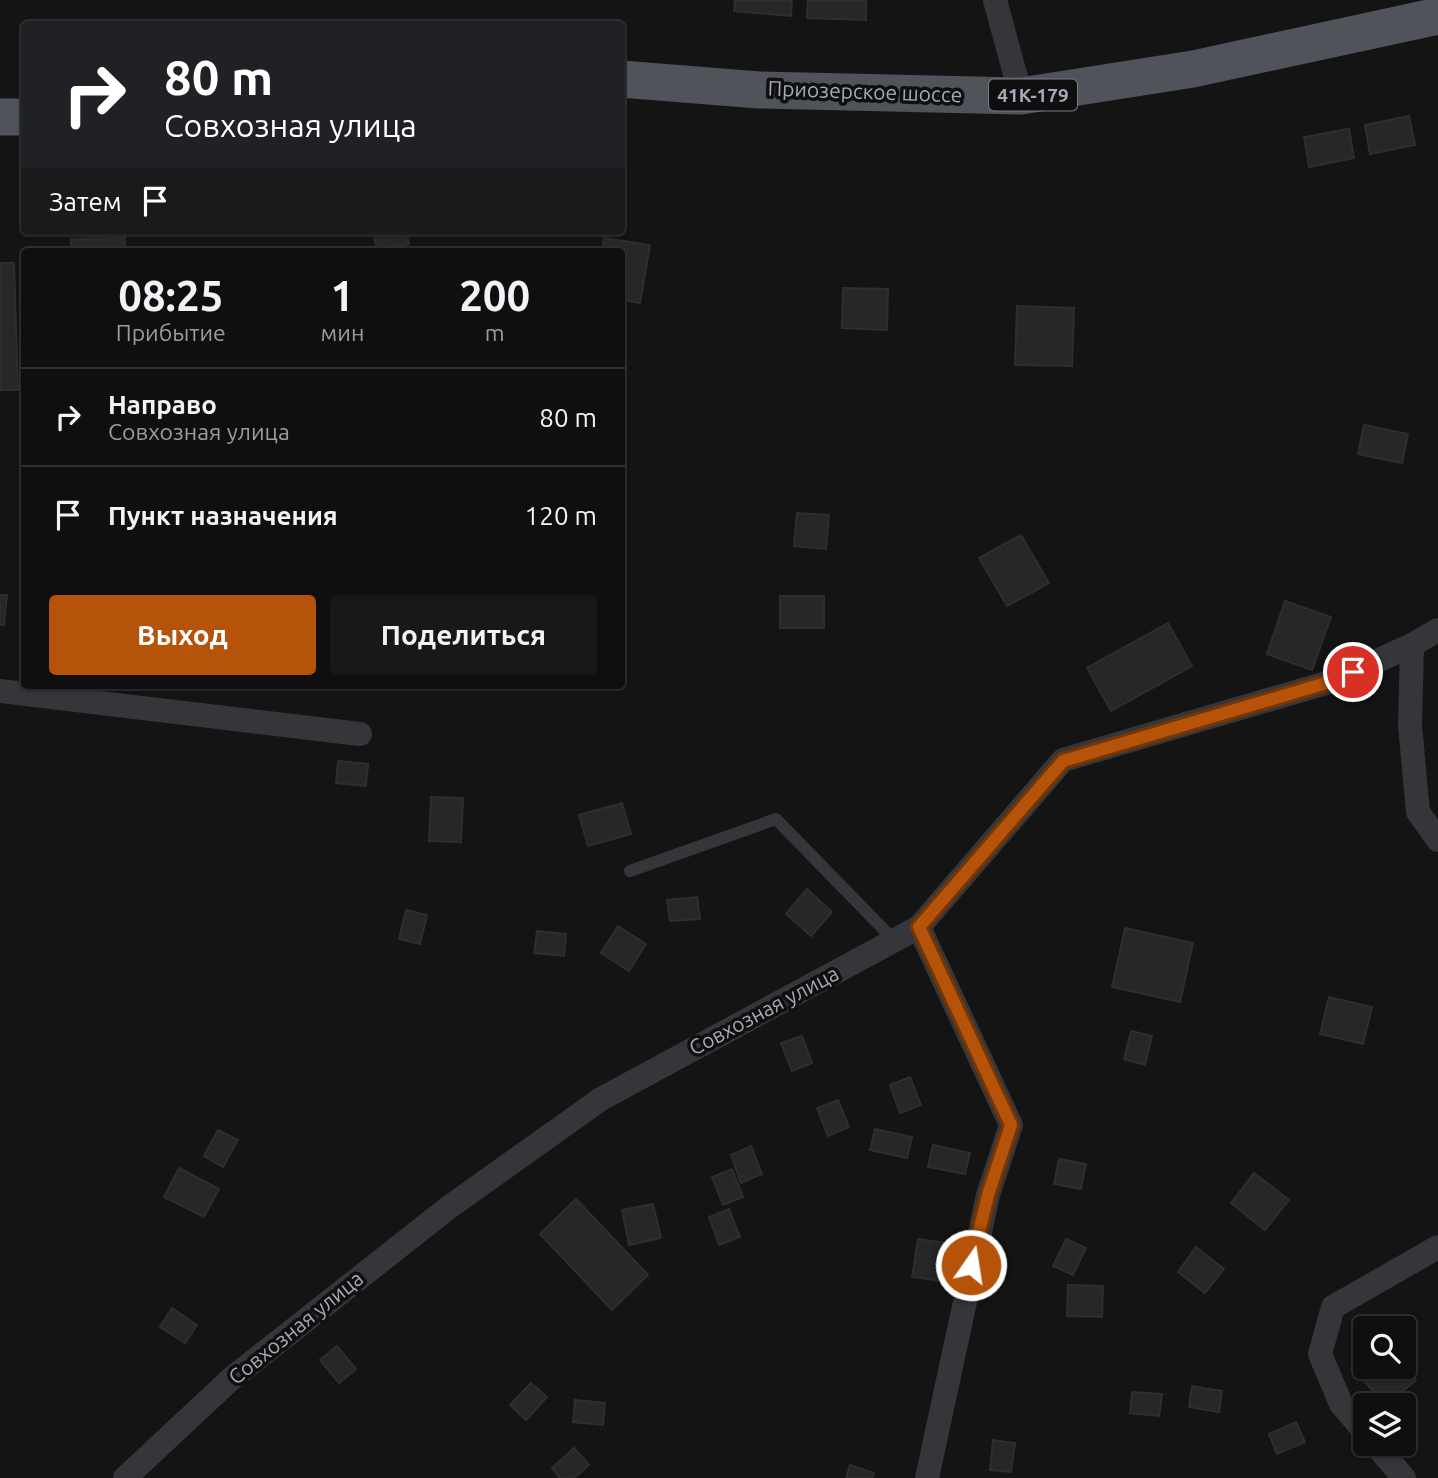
<!DOCTYPE html>
<html lang="ru">
<meta charset="utf-8">
<style>
:root{--surface:#0f0f10;--page:#181819;--text:#f1f3f6;--muted:#9b9c9f;--line:#2f2f30;--accent:#b45309}
body{margin:0;font-family:Ubuntu,sans-serif;background:var(--page);color:var(--text);height:100vh;display:flex;flex-direction:column;font-size:26px;white-space:nowrap}
*{box-sizing:border-box;margin:0}
p{font-size:23px;color:var(--muted)}
.icon{flex:none;width:38px;height:38px;fill:none;stroke:currentColor;stroke-width:2;stroke-linecap:round;stroke-linejoin:round}
.map{position:relative;flex:1;overflow:hidden}
.side{position:absolute;left:21px;top:248px;width:604px;height:441px;display:flex;flex-direction:column;background:var(--surface);border-radius:7px;box-shadow:0 2px 5px #0004,0 0 0 2px var(--line)}
.side>*{flex:none}
.guide{position:absolute;left:21px;top:21px;width:604px;height:214px;border-radius:7px;box-shadow:0 2px 5px #0004,0 0 0 2px var(--line);background:#202124;color:#fff;overflow:hidden}
.tools{position:absolute;left:1353px;top:1316px;display:grid;gap:14px}
.tools a{display:grid;place-items:center;width:63px;height:63px;border-radius:7px;background:var(--surface);box-shadow:0 2px 5px #0004,0 0 0 2px var(--line);font-size:35px}
.pin{position:absolute;display:grid;place-items:center;width:60px;height:60px;color:#fff;margin:-30px;border:4px solid #fff;border-radius:50%;box-shadow:0 2px 7px #0007}
.me{position:absolute;width:77px;margin:-38px;rotate:13deg;stroke-linejoin:round;filter:drop-shadow(0 0 5px #0008)}
.turn{display:flex;align-items:center;gap:24px;height:147px;padding:0 28px;font-size:32px}
.turn .icon{width:91px;height:91px;stroke-width:2.5}
.turn b{display:block;font-size:49px;line-height:60px}
.then{display:flex;align-items:center;height:66px;padding:0 28px;background:#0003;gap:14px;font-size:26px}
.eta{display:flex;justify-content:space-evenly;align-items:center;height:119px;text-align:center}
.eta b{font-size:42px;font-weight:600;line-height:49px}
.cta{display:flex;gap:14px;margin-top:auto;padding:14px 28px}
.cta a{flex:1;height:80px;border-radius:7px;background:var(--accent);color:#fff;font-size:28px;font-weight:600;line-height:80px;text-align:center}
.cta a+a{background:var(--page);color:var(--text)}
ul{padding:0;list-style:none}
li{display:flex;align-items:center;gap:21px;height:98px;padding:0 28px;border-top:2px solid var(--line)}
li div{flex:1}
li b{display:block;font-size:26px}
li em{font-style:normal}
.map>svg:first-child{display:block}
.building{fill:#272729;stroke:#2e2e31;stroke-width:2}
.lines{fill:none;stroke-linecap:round;stroke-linejoin:round}
.service{stroke:#35363a;stroke-width:12}
.minor{stroke:#35363a;stroke-width:24}
.primary{stroke:#505359;stroke-width:37}
.route-casing{stroke:#753606;stroke-width:18}
.route{stroke:#b45309;stroke-width:12}
.labels{text-anchor:middle;stroke-width:7;stroke-linejoin:round;paint-order:stroke}
.shield{fill:#0f0f10;stroke:#787c84;stroke-width:2}
.shield-label{font-size:19px;font-weight:bold;fill:#a5abb6}
.street-label{font-size:21px;fill:#a5abb6;stroke:#0f0f10}
</style>
<div class="map">
<svg width="1438" height="1478" viewBox="0 0 1438 1478">
<rect width="100%" height="100%" fill="#141415"/>
<g class="building">
<path d="M735 0H792L791 16 734 11Z"/>
<path d="M808 0H866V20L807 18Z"/>
<path d="M1409 116 1415 145 1370 154 1365 125Z"/>
<path d="M1349 129 1354 158 1309 167 1304 137Z"/>
<path d="M373 231H406L409 244 377 250Z"/>
<path d="M125 238V252H71V239Z"/>
<path d="M604 238 650 245 640 303 621 300V252H602Z"/>
<path d="M0 263H14L18 390H0Z"/>
<path d="M843 288 888 289 887 330 842 328Z"/>
<path d="M1017 306 1074 308 1072 366 1015 365Z"/>
<path d="M1364 425 1408 434 1402 463 1358 454Z"/>
<path d="M797 513 829 515 826 549 794 546Z"/>
<path d="M1021 535 1049 583 1007 606 979 558Z"/>
<path d="M0 595H7L4 625H0Z"/>
<rect x="780" y="596" width="44" height="32"/>
<path d="M1285 601 1331 617 1312 670 1267 654Z"/>
<path d="M1168 623 1192 666 1111 711 1087 668Z"/>
<path d="M338 761 368 764 366 786 336 783Z"/>
<path d="M431 797 463 798 461 842 429 841Z"/>
<path d="M622 803 631 834 588 846 579 815Z"/>
<path d="M807 889 832 912 811 936 786 914Z"/>
<path d="M697 897 700 919 670 921 667 900Z"/>
<path d="M406 910 427 915 420 944 399 939Z"/>
<path d="M618 926 646 944 629 971 601 953Z"/>
<path d="M1125 928 1193 943 1180 1002 1112 987Z"/>
<path d="M537 931 566 934 564 956 534 953Z"/>
<path d="M1329 997 1372 1007 1363 1044 1320 1034Z"/>
<path d="M1131 1031 1152 1036 1145 1065 1124 1059Z"/>
<path d="M802 1036 812 1063 792 1071 781 1043Z"/>
<path d="M910 1077 921 1105 900 1113 890 1085Z"/>
<path d="M838 1100 849 1127 828 1136 817 1108Z"/>
<path d="M875 1129 912 1137 907 1158 870 1150Z"/>
<path d="M218 1130 238 1140 223 1167 204 1156Z"/>
<path d="M933 1145 970 1153 965 1174 928 1167Z"/>
<path d="M751 1146 762 1174 741 1183 731 1155Z"/>
<path d="M1059 1159 1086 1164 1081 1189 1054 1184Z"/>
<path d="M179 1168 219 1189 204 1217 164 1197Z"/>
<path d="M732 1169 743 1197 723 1205 712 1177Z"/>
<path d="M1254 1173 1289 1200 1265 1230 1231 1203Z"/>
<path d="M576 1199 648 1275 612 1310 540 1234Z"/>
<path d="M653 1204 661 1238 629 1245 622 1210Z"/>
<path d="M729 1209 740 1237 719 1245 709 1217Z"/>
<path d="M918 1239 961 1245 956 1283 912 1277Z"/>
<path d="M1066 1239 1086 1248 1073 1275 1053 1266Z"/>
<path d="M1196 1247 1224 1269 1205 1293 1178 1272Z"/>
<path d="M1068 1285 1103 1286 1102 1317 1067 1316Z"/>
<path d="M172 1308 197 1325 185 1343 160 1327Z"/>
<path d="M337 1346 356 1369 339 1383 320 1360Z"/>
<path d="M1373 1367H1404L1416 1380 1387 1405 1361 1378Z"/>
<path d="M531 1383 547 1397 526 1420 510 1405Z"/>
<path d="M1192 1386 1222 1391 1219 1412 1189 1407Z"/>
<path d="M1132 1392 1162 1394 1159 1416 1130 1413Z"/>
<path d="M575 1400 605 1403 603 1425 573 1422Z"/>
<path d="M1296 1422 1305 1442 1277 1454 1269 1434Z"/>
<path d="M993 1440 1015 1443 1011 1472 990 1470Z"/>
<path d="M574 1448 589 1465 574 1478H560L552 1468Z"/>
<path d="M850 1465 874 1473 872 1478H846Z"/>
</g>
<g class="lines">
<path class="service" d="M630 871 776 819 894 940"/>
<g class="minor">
<path d="M995 0 1021 96"/>
<path d="M1412 645 1410 725 1418 812 1438 840"/>
<path d="M0 691 360 734"/>
<path d="M919 927 1011 1125 988 1195 927 1478"/>
<path d="M1365 1432 1341 1404 1320 1354 1333 1307 1438 1247"/>
<path d="M1375 1444 1404 1478"/>
<path d="M125 1478 231 1379 448 1208 601 1099 919 927 1063 760 1333 681 1412 645 1438 630"/>
</g>
<g class="primary">
<path d="M621 79 759 90 1021 96 1193 69 1438 16"/>
<path d="M0 117H24"/>
</g>
</g>
<g class="lines">
<g class="route-casing">
<path id="route" d="M971 1265 988 1195 1011 1125 919 927 1063 761 1333 681 1353 672"/>
</g>
<use href="#route" class="route"/>
</g>
<g class="labels">
<rect class="shield" x="989" y="79.5" width="88" height="31" rx="5"/>
<g class="shield-label">
<text x="1033" y="102">41К-179</text>
</g>
<g class="street-label">
<text transform="translate(865 92) rotate(2)" y="7">Приозерское шоссе</text>
<text transform="translate(764 1011) rotate(-28)" y="7">Совхозная улица</text>
<text transform="translate(296 1328) rotate(-39)" y="7">Совхозная улица</text>
</g>
</g>
</svg>
<div class="tools">
<a><svg class="icon" aria-label="search" viewBox="0 0 24 24"><circle cx="10" cy="10" r="6"/><path d="M15 15l6 6"/></svg></a>
<a><svg class="icon" aria-label="layers" viewBox="0 0 24 24"><path d="M12 4l9 5-9 5-9-5zM3 14l9 5 9-5"/></svg></a>
</div>
<div class="pin" style="left:1353px;top:672px;background:#d93025"><svg class="icon" aria-label="arrive" viewBox="0 0 24 24"><path d="M6 21V4h12l-3 4 3 4H6"/></svg></div>
<svg class="me" style="left:971px;top:1265px" viewBox="-20 -20 40 40"><circle r="17" fill="#b45309" stroke="#fff" stroke-width="3"/><path d="M0-11L8 9 0 5-8 9z" fill="#fff"/></svg>
<div class="guide">
<div class="turn"><svg class="icon" aria-label="right" viewBox="0 0 24 24"><path d="M7 20v-9h11M14 6l5 5-5 5"/></svg><div><b>80 m</b>Совхозная улица</div></div>
<div class="then">Затем<svg class="icon" aria-label="arrive" viewBox="0 0 24 24"><path d="M6 21V4h12l-3 4 3 4H6"/></svg></div>
</div>
<section class="side">
<div class="eta">
<div><b>08:25</b><p>Прибытие</p></div>
<div><b>1</b><p>мин</p></div>
<div><b>200</b><p>m</p></div>
</div>
<ul>
<li><svg class="icon" aria-label="right" viewBox="0 0 24 24"><path d="M7 20v-9h11M14 6l5 5-5 5"/></svg><div><b>Направо</b><p>Совхозная улица</p></div><em>80 m</em></li>
<li><svg class="icon" aria-label="arrive" viewBox="0 0 24 24"><path d="M6 21V4h12l-3 4 3 4H6"/></svg><div><b>Пункт назначения</b></div><em>120 m</em></li>
</ul>
<div class="cta"><a>Выход</a><a>Поделиться</a></div>
</section>
</div>
